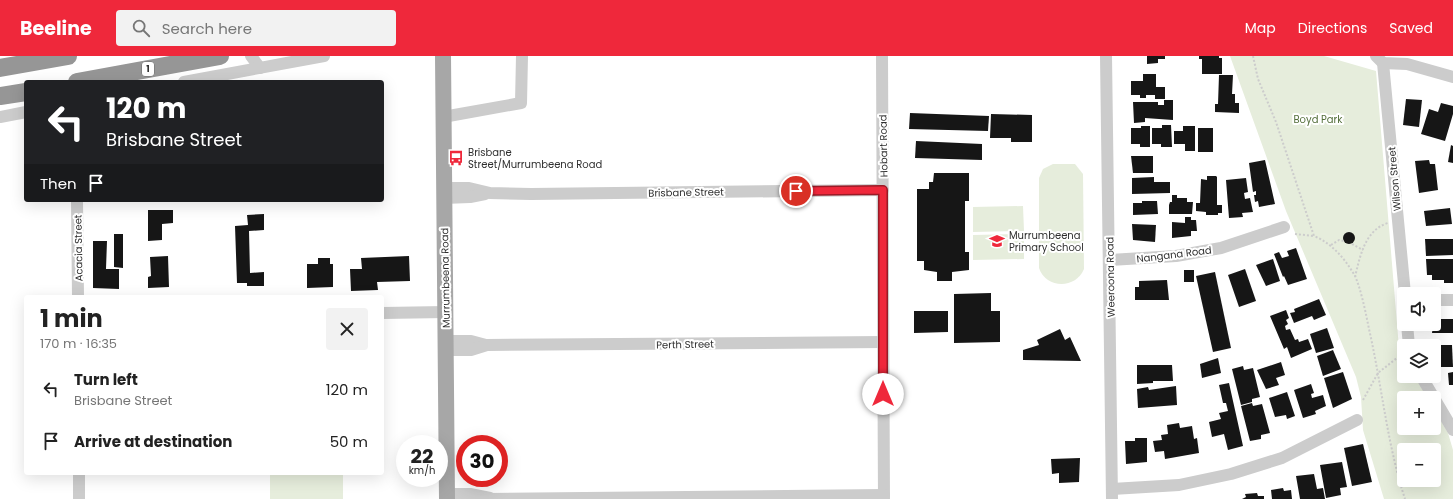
<!DOCTYPE html>
<meta charset="utf-8">
<style>
:root{--surface:#fff;--page:#f2f2f2;--text:#222;--muted:#767676;--accent:#ef283b}
body{margin:0;font-family:Poppins,sans-serif;background:var(--page);color:var(--text);height:100vh;display:flex;flex-direction:column;font-size:15px;white-space:nowrap}
*{box-sizing:border-box;margin:0}
p{font-size:13px;color:var(--muted)}
.icon{flex:none;width:22px;height:22px;fill:none;stroke:currentColor;stroke-width:2;stroke-linecap:round;stroke-linejoin:round}
.map{position:relative;flex:1;overflow:hidden}
.panel{position:absolute;left:24px;top:239px;width:360px;height:180px;display:flex;flex-direction:column;background:var(--surface);border-radius:4px;box-shadow:0 4px 16px #0002}
.panel>*{flex:none}
.banner{position:absolute;left:24px;top:24px;width:360px;height:122px;border-radius:4px;box-shadow:0 4px 16px #0002;background:#202124;color:#fff;overflow:hidden}
.controls{position:absolute;left:1397px;top:231px;display:grid;gap:8px}
.controls a{display:grid;place-items:center;width:44px;height:44px;border-radius:4px;background:var(--surface);box-shadow:0 4px 16px #0002;font-size:20px}
.speed{position:absolute;left:396px;top:379px;display:flex;gap:8px;font-size:20px;font-weight:700;text-align:center}
.speed>*{display:grid;place-content:center;width:52px;height:52px;border-radius:50%;background:var(--surface);box-shadow:0 4px 16px #0002;line-height:1}
.speed small{font-size:10px;font-weight:400}
.speed .limit{border:6px solid #d22;background:#fff;color:#111}
.pin{position:absolute;display:grid;place-items:center;width:34px;height:34px;color:#fff;margin:-17px;border:2px solid #fff;border-radius:50%;box-shadow:0 1px 4px #0007}
.me{position:absolute;width:44px;margin:-22px;rotate:0deg;stroke-linejoin:round;filter:drop-shadow(0 0 3px #0008)}
.turn{display:flex;align-items:center;gap:14px;height:84px;padding:0 16px;font-size:18px}
.turn .icon{width:52px;height:52px;stroke-width:2.5}
.turn b{display:block;font-size:28px;line-height:34px}
.then{display:flex;align-items:center;height:38px;padding:0 16px;background:#0003;gap:8px;font-size:15px}
.round{display:grid;place-items:center;flex:none;width:42px;height:42px;border-radius:4px;background:var(--page)}
.head{display:flex;align-items:center;justify-content:space-between;height:68px;padding:0 16px}
h1{font-size:24px;font-weight:700;line-height:30px}
ul{padding:0;list-style:none}
li{display:flex;align-items:center;gap:12px;height:52px;padding:0 16px}
li div{flex:1}
li b{display:block;font-size:15px}
li em{font-style:normal}
header{display:flex;align-items:center;gap:24px;box-sizing:border-box;height:56px;padding:0 20px;background:var(--accent);color:#fff}
header strong{font-size:19px}
nav{display:flex;gap:22px;margin-inline-start:auto;font-size:14px}
.search{width:280px;height:36px;background:var(--page);display:flex;align-items:center;gap:10px;box-sizing:border-box;padding:0 14px;border-radius:4px;color:var(--muted);font-size:15px}
.map>svg:first-child{display:block}
.green{fill:#e6eddc;fill-rule:evenodd}
.building{fill:#161616}
.lines{fill:none;stroke-linecap:round;stroke-linejoin:round}
.path{stroke:#ccc;stroke-width:2;stroke-dasharray:2 2;stroke-linecap:butt}
.minor{stroke:#ccc;stroke-width:12}
.major{stroke:#a7a7a7;stroke-width:16}
.highway{stroke:#969696;stroke-width:18}
.route-casing{stroke:#9b1a26;stroke-width:10}
.route{stroke:#ef283b;stroke-width:7}
.labels{text-anchor:middle;stroke-width:4;stroke-linejoin:round;paint-order:stroke}
.shield{fill:#fff;stroke:#6d6d6d;stroke-width:1}
.shield-label{font-size:9px;font-weight:bold;fill:#2f2f2f}
.park-label{font-size:10px;fill:#536e3a;stroke:#fff}
.street-label{font-size:10px;fill:#2f2f2f;stroke:#fff}
.poi-label{font-size:10px;fill:#2f2f2f;stroke:#fff;text-anchor:start}
</style>
<header>
<strong>Beeline</strong>
<div class="search"><svg class="icon" aria-label="search" viewBox="0 0 24 24"><circle cx="10" cy="10" r="6"/><path d="M15 15l6 6"/></svg>Search here</div>
<nav><a>Map</a><a>Directions</a><a>Saved</a></nav>
</header>
<div class="map">
<svg width="1453" height="443" viewBox="0 0 1453 443">
<rect width="100%" height="100%" fill="#fff"/>
<g class="green">
<path d="M1230 0H1324L1376 15 1399 292 1404 300V320H1415L1428 342H1404V372H1434V353L1448 377 1453 394V443H1384L1363 374 1361 341 1356 321 1286 155ZM1404 394H1434V424H1404Z"/>
<path d="M1053 108H1075L1083 118 1084 213C1076 233 1046 233 1039 212V122L1043 113Z"/>
<path d="M1023 150 1024 175 973 176V151Z"/>
<path d="M1024 178V203L973 204V179Z"/>
<rect x="270" y="417" width="73" height="26"/>
</g>
<g class="building">
<path d="M1147 0H1165V3H1158V7L1147 8Z"/>
<path d="M1199 0H1219V2H1222V18H1202V3H1199Z"/>
<path d="M1143 18H1156V31H1165V43H1155V39H1146V42H1140V39H1131V25H1143Z"/>
<path d="M1219 19H1233L1232 38H1235V47H1239V57L1215 56V48H1218Z"/>
<path d="M1406 43 1422 44 1419 71 1403 69Z"/>
<path d="M1164 44H1173V64L1145 62V66L1134 67 1133 46H1158V49H1164Z"/>
<path d="M1441 47 1453 50V58L1445 85 1421 78 1429 53 1438 56Z"/>
<path d="M910 57 989 60 988 75 909 73Z"/>
<path d="M991 58 1032 59V86H1011V82H990Z"/>
<path d="M1162 69H1171L1172 91H1161V88H1152V72H1162Z"/>
<path d="M1141 70H1150V91H1140V88H1131V72H1141Z"/>
<path d="M1183 70H1195V95H1185V88H1174V75H1183Z"/>
<rect x="1198" y="72" width="15" height="24"/>
<path d="M916 85 982 88V104L915 102Z"/>
<path d="M1451 89 1453 90V107L1448 106Z"/>
<path d="M1131 100H1153V117H1133Z"/>
<path d="M1265 104 1275 148 1259 151 1258 145 1255 146 1254 139H1256V135L1253 136 1249 107Z"/>
<path d="M1429 104 1430 108H1435L1438 134 1419 137 1415 105Z"/>
<path d="M934 117H969V145H965V196H969V214L952 216V225H937V216L924 214V205H917V133H929V126H933Z"/>
<path d="M1207 120H1216L1217 121V149H1222V157H1218V159H1206V156L1196 155V147H1200L1201 123 1207 124Z"/>
<path d="M1154 121V126H1170V137L1132 138V122Z"/>
<path d="M1246 122 1248 136 1244 137 1245 143 1250 142 1253 156 1242 157 1243 161 1229 162 1226 124Z"/>
<path d="M1172 139H1177V142H1187V146H1193L1192 158H1169V149L1170 146H1172Z"/>
<path d="M1142 145H1157L1158 158 1133 159V147H1142Z"/>
<path d="M1450 152 1452 168 1426 170 1424 155Z"/>
<path d="M148 154H173V167L162 168V184L148 185Z"/>
<path d="M264 158V174L249 175 250 217 264 216V230H247V227H237L235 170 248 169 247 159Z"/>
<path d="M1185 161H1191V164H1196L1197 175H1191V180L1172 182V166L1185 167Z"/>
<path d="M1132 168 1156 169 1155 186 1133 184Z"/>
<circle cx="1349" cy="182" r="6"/>
<path d="M114 178H123V212L114 211Z"/>
<path d="M1425 183H1453V199L1426 200Z"/>
<path d="M93 185H107L106 213H119V233L93 232Z"/>
<path d="M1296 192 1307 223 1288 229 1284 220 1283 221 1274 198 1279 196 1282 202 1289 200 1287 195Z"/>
<path d="M168 200 169 231 148 232V221L151 220 150 201Z"/>
<path d="M409 200 410 225 377 226 378 234 351 235 350 213H362L361 202Z"/>
<path d="M318 202H330V208H333V231L307 232V208H318Z"/>
<path d="M1273 203 1280 225 1266 230 1256 209Z"/>
<path d="M1426 203H1453V227H1444V224H1432V219H1427Z"/>
<path d="M1245 213 1256 245 1239 251 1228 219Z"/>
<rect x="1184" y="214" width="10" height="12"/>
<path d="M1215 216 1231 292 1213 296 1196 220Z"/>
<path d="M1167 224 1169 244H1135V231H1139V225Z"/>
<path d="M991 237V255H1000V286L954 287V238Z"/>
<path d="M1319 243 1326 259 1314 264 1312 260 1294 267 1290 257 1295 256 1294 253Z"/>
<path d="M1286 254 1289 262 1286 264 1288 268 1285 270 1286 274 1290 273 1295 284 1298 283 1299 286 1308 283 1312 293 1291 302 1287 291 1284 293 1270 260Z"/>
<path d="M914 255H948V276L914 277Z"/>
<path d="M1434 263H1453V277H1432Z"/>
<path d="M1327 272 1334 292 1316 297 1310 278Z"/>
<path d="M1060 273 1065 284 1070 281 1081 305 1023 304V294L1039 289 1037 284Z"/>
<path d="M1434 289H1452L1453 311H1435Z"/>
<path d="M1333 294 1341 313 1323 320 1317 300Z"/>
<path d="M1218 302 1221 317 1202 322 1200 308Z"/>
<path d="M1281 306 1285 319 1276 322 1279 329 1266 333 1257 314Z"/>
<path d="M1137 309H1172L1173 325H1153V327L1137 328Z"/>
<path d="M1243 310 1244 314 1253 312 1260 341 1252 343V346L1241 349 1232 313Z"/>
<path d="M1343 316 1352 343 1333 352 1324 322Z"/>
<path d="M1453 316V329H1449L1448 317Z"/>
<path d="M1229 327 1243 390 1228 394 1224 378 1212 381 1209 366 1221 363 1219 357 1228 355 1226 347H1223L1219 329Z"/>
<path d="M1311 328 1314 337 1311 338 1312 342 1323 339 1326 350 1315 355 1316 358 1303 362 1294 334Z"/>
<path d="M1176 330 1177 349 1138 352 1137 333 1148 331 1149 334Z"/>
<path d="M1287 336 1295 360 1287 363 1286 359 1275 361 1269 342Z"/>
<path d="M1252 347 1253 350 1262 348 1270 377 1261 379V383L1250 385 1241 350Z"/>
<path d="M1179 367 1180 372 1192 370 1194 383 1197 382 1199 397 1165 403 1164 395 1155 396 1153 385 1162 384 1161 379 1168 378 1167 369Z"/>
<path d="M1135 382H1147V406L1126 408 1125 385H1135Z"/>
<path d="M1363 388 1372 426 1352 430 1344 392Z"/>
<path d="M1080 402 1079 426 1059 427V417L1052 418 1051 403Z"/>
<path d="M1342 406 1347 431 1340 432 1341 439 1326 442 1320 409Z"/>
<path d="M1314 418 1317 433 1323 432 1325 443H1300L1296 420Z"/>
<path d="M1283 432 1284 435 1291 434 1292 443H1272L1271 434Z"/>
<path d="M1257 437 1258 440H1264V443H1242L1246 441 1245 438Z"/>
</g>
<g class="lines">
<g class="path">
<path d="M1253 0 1258 23 1276 66 1314 180C1333 188 1345 203 1355 220 1361 233 1366 258 1369 273 1382 330 1387 388 1405 443"/>
<path d="M1295 178 1314 180"/>
<path d="M1352 188 1363 194"/>
<path d="M1331 189 1339 184 1344 185"/>
<path d="M1355 221C1360 200 1365 174 1388 167"/>
<path d="M1363 344 1378 317 1402 298"/>
</g>
<g class="minor">
<path d="M251 0 260 12"/>
<path d="M882 0 884 443"/>
<path d="M1106 0 1112 443"/>
<path d="M1376 0 1383 7 1407 8 1453 21"/>
<path d="M1383 7 1405 238"/>
<path d="M184 26 324 0"/>
<path d="M0 61 26 56"/>
<path d="M443 61 521 47 522 0"/>
<path d="M444 132H469L490 137 531 138 883 134"/>
<path d="M444 142 470 141 485 138"/>
<path d="M77 144 78 241"/>
<path d="M1110 204 1176 200 1221 192 1284 171"/>
<path d="M1434 244H1453"/>
<path d="M382 257 446 256"/>
<path d="M1407 268 1409 290"/>
<path d="M445 285H471L486 289"/>
<path d="M445 294H471L487 289 883 286"/>
<path d="M1421 320 1453 374"/>
<path d="M79 417V443"/>
<path d="M1112 433 1179 429 1231 418 1282 402 1357 364"/>
<path d="M447 438H470L490 442"/>
<path d="M485 443 884 439"/>
</g>
<path class="major" d="M443 0 447 443"/>
<g class="highway">
<path d="M0 12 68 0"/>
<path d="M77 26 220 0"/>
<path d="M0 40 26 36"/>
</g>
</g>
<g class="lines">
<g class="route-casing">
<path id="route" d="M796 135 883 134V338"/>
</g>
<use href="#route" class="route"/>
</g>
<defs>
<g id="bus-bare" transform="scale(1.2)"><path d="M-5-6H5V4H4V6H2V4H-2V6H-4V4H-5ZM-3.5-4V0h7V-4ZM-3.5 1.2v1.5H-2V1.2ZM2 1.2v1.5H3.5V1.2Z" fill="#ef283b" stroke="#fff" stroke-width="2.5" paint-order="stroke"/></g>
<g id="school-bare" transform="scale(1.2)"><path d="M0-5L7-2L0 1L-7-2ZM-4 1L0 2.5L4 1V4Q0 6-4 4Z" fill="#ef283b" stroke="#fff" stroke-width="2.5" paint-order="stroke"/></g>
</defs>
<g fill-rule="evenodd">
<use href="#bus-bare" x="456" y="102"/>
<use href="#school-bare" x="997" y="185"/>
</g>
<g class="labels">
<rect class="shield" x="142" y="6" width="12" height="14" rx="3"/>
<g class="shield-label">
<text x="148" y="16">1</text>
</g>
<g class="park-label">
<text x="1318" y="67">Boyd Park</text>
</g>
<g class="street-label">
<text transform="translate(883 90) rotate(-91)" y="4">Hobart Road</text>
<text transform="translate(1394 123) rotate(-95)" y="4">Wilson Street</text>
<text transform="translate(686 136) rotate(-1)" y="4">Brisbane Street</text>
<text transform="translate(78 192) rotate(-91)" y="4">Acacia Street</text>
<text transform="translate(1174 198) rotate(-7)" y="4">Nangana Road</text>
<text transform="translate(1110 221) rotate(-91)" y="4">Weeroona Road</text>
<text transform="translate(445 222) rotate(-91)" y="4">Murrumbeena Road</text>
<text transform="translate(685 288) rotate(-1)" y="4">Perth Street</text>
</g>
<g class="poi-label">
<text x="468" y="100">Brisbane<tspan x="468" dy="12">Street/Murrumbeena Road</tspan></text>
<text x="1009" y="183">Murrumbeena<tspan x="1009" dy="12">Primary School</tspan></text>
</g>
</g>
</svg>
<div class="controls">
<a><svg class="icon" aria-label="sound" viewBox="0 0 24 24"><path d="M4 9h4l5-4v14l-5-4H4zM17 9q2 3 0 6"/></svg></a>
<a><svg class="icon" aria-label="layers" viewBox="0 0 24 24"><path d="M12 4l9 5-9 5-9-5zM3 14l9 5 9-5"/></svg></a>
<a>+</a>
<a>−</a>
</div>
<div class="speed"><div>22<small>km/h</small></div><div class="limit">30</div></div>
<div class="pin" style="left:796px;top:135px;background:#d93025"><svg class="icon" aria-label="arrive" viewBox="0 0 24 24"><path d="M6 21V4h12l-3 4 3 4H6"/></svg></div>
<svg class="me" style="left:883px;top:338px" viewBox="-20 -20 40 40"><circle r="19" fill="#fff"/><path d="M0-13L10 11 0 6-10 11z" fill="#ef283b"/></svg>
<div class="banner">
<div class="turn"><svg class="icon" aria-label="left" viewBox="0 0 24 24"><path d="M17 20v-9H6M10 6l-5 5 5 5"/></svg><div><b>120 m</b>Brisbane Street</div></div>
<div class="then">Then<svg class="icon" aria-label="arrive" viewBox="0 0 24 24"><path d="M6 21V4h12l-3 4 3 4H6"/></svg></div>
</div>
<section class="panel">
<div class="head"><div><h1>1 min</h1><p>170 m · 16:35</p></div><a class="round"><svg class="icon" aria-label="close" viewBox="0 0 24 24"><path d="M6 6l12 12M18 6L6 18"/></svg></a></div>
<ul>
<li><svg class="icon" aria-label="left" viewBox="0 0 24 24"><path d="M17 20v-9H6M10 6l-5 5 5 5"/></svg><div><b>Turn left</b><p>Brisbane Street</p></div><em>120 m</em></li>
<li><svg class="icon" aria-label="arrive" viewBox="0 0 24 24"><path d="M6 21V4h12l-3 4 3 4H6"/></svg><div><b>Arrive at destination</b></div><em>50 m</em></li>
</ul>
</section>
</div>
